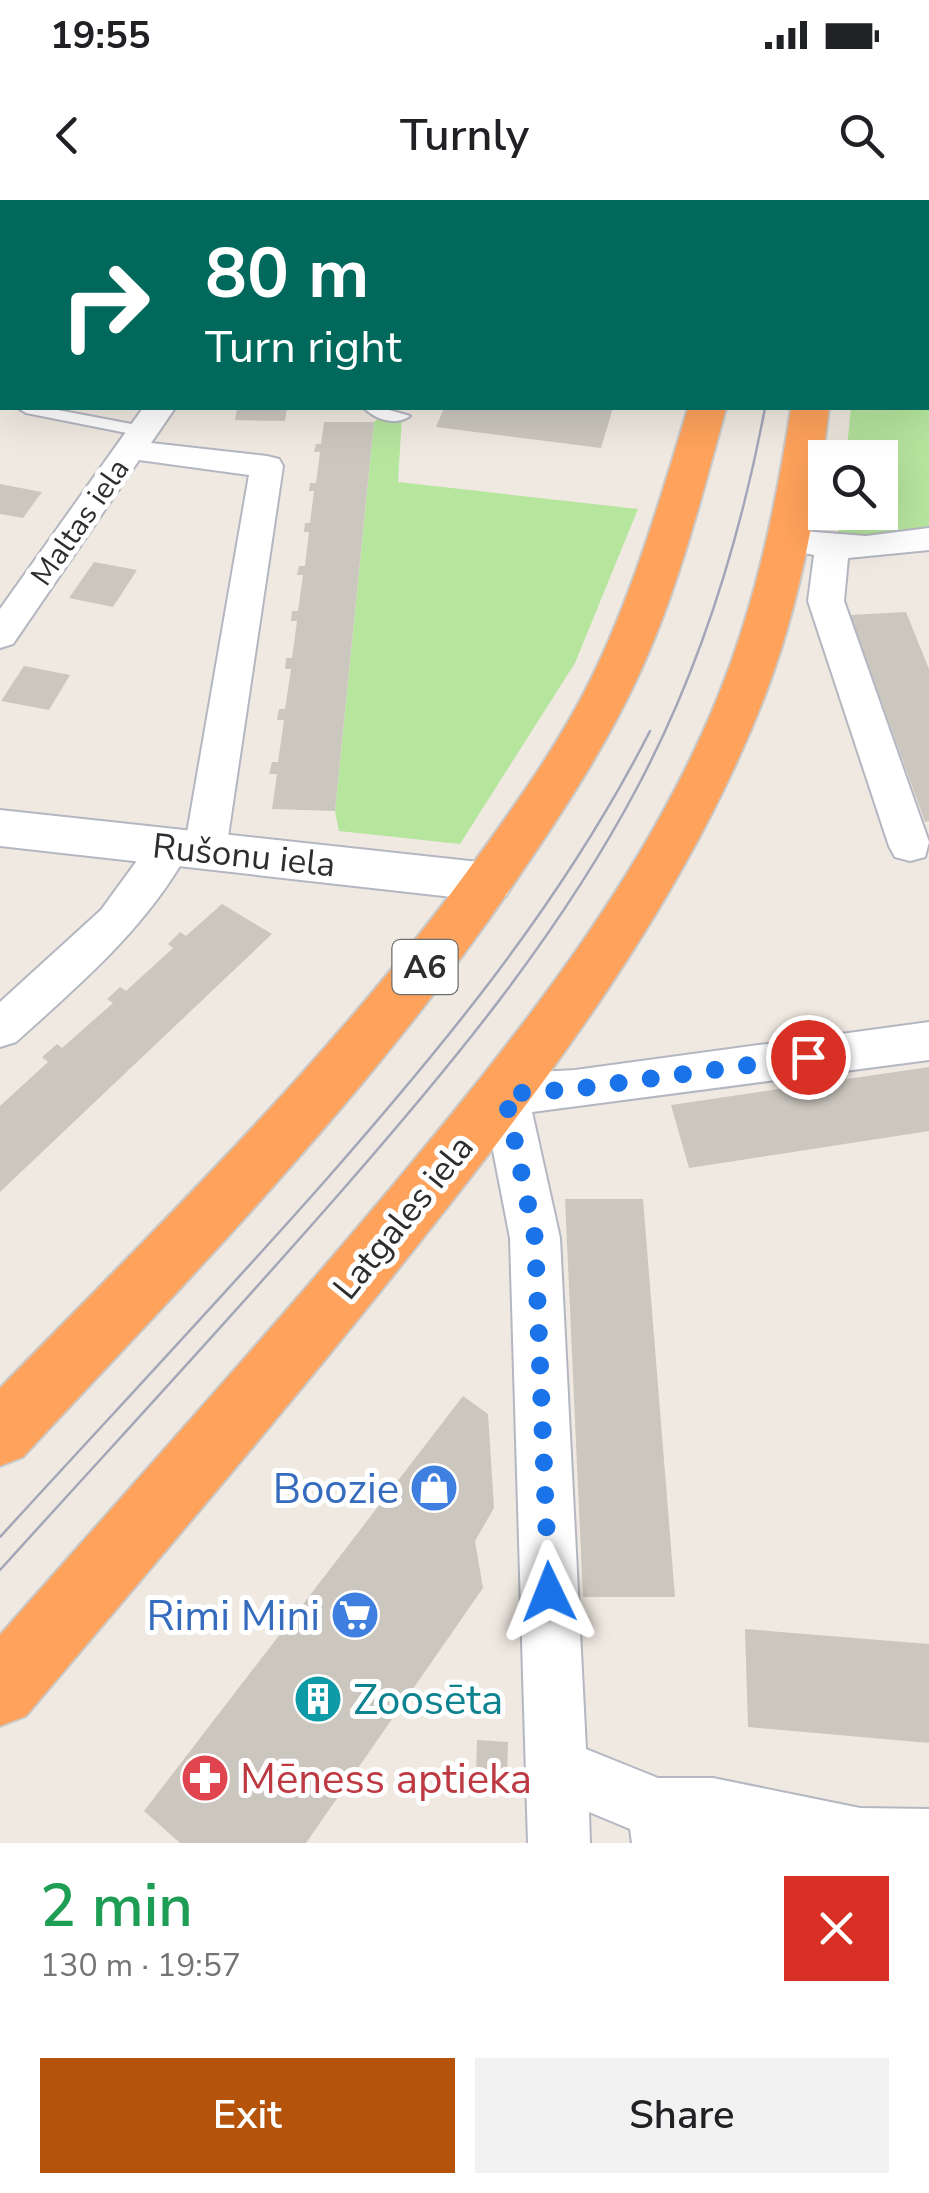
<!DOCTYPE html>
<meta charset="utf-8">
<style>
:root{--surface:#fff;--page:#f2f2f2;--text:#202124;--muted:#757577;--accent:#b45309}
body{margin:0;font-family:"Nunito Sans",sans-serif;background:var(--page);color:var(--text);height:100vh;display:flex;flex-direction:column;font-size:38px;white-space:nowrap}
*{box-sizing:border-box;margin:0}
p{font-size:32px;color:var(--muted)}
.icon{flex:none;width:55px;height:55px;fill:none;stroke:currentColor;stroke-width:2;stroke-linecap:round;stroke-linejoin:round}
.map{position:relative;height:1643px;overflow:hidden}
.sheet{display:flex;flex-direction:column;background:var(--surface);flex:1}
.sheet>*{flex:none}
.hud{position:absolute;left:0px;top:0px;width:930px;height:210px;box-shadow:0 10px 40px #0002;background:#00695c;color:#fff;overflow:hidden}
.buttons{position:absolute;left:808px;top:240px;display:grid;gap:20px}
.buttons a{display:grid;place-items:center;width:90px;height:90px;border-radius:0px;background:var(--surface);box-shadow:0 10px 40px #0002;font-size:50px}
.pin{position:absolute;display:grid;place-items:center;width:85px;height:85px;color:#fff;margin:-42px;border:5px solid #fff;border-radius:50%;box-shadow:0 2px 10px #0007}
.me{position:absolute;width:110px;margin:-55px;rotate:358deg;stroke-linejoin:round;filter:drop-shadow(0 0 8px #0008)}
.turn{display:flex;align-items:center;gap:35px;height:210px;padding:0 40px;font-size:45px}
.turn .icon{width:130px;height:130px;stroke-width:2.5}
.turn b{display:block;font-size:70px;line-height:85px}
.round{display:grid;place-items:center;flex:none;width:105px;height:105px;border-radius:0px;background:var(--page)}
.headline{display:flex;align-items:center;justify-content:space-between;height:170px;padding:0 40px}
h1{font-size:60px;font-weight:600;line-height:75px;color:#1e9e55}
.primary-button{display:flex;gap:20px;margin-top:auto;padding:20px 40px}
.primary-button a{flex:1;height:115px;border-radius:0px;background:var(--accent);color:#fff;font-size:40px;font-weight:600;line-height:115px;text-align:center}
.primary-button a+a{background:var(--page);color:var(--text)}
.status{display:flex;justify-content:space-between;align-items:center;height:70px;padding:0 50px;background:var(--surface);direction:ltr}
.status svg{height:28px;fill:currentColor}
header{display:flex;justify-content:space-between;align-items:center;height:130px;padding:0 40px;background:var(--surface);font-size:45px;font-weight:600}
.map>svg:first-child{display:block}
.green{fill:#b6e59e}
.building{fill:#cbc7bf}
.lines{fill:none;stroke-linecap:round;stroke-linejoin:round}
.lane-casing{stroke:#b4b7c1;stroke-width:4}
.street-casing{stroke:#b4b7c1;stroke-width:4}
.secondary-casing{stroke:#b4b7c1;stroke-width:4}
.highway-casing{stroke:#c9c9c9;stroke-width:4}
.lane{fill:#fff;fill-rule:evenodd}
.street{fill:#fff;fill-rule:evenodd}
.secondary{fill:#fff;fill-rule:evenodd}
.highway{fill:#ffa35c;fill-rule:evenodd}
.tram{stroke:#a3a6b8;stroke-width:2.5}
.route{stroke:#1a73e8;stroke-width:18;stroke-dasharray:0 32.4}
.labels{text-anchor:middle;stroke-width:10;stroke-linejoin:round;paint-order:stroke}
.far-street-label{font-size:30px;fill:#2e2e2e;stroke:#fff}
.shield{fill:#fff;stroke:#6d6d6d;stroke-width:2.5}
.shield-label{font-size:32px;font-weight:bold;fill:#2e2e2e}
.street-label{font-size:35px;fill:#2e2e2e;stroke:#fff}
.near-shop-label{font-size:42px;fill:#366cbe;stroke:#fff;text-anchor:end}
.near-culture-label{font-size:42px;fill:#0d838f;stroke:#fff;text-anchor:start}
.near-health-label{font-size:42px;fill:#be3a42;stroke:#fff;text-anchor:start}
</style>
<div class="status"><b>19:55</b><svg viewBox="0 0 49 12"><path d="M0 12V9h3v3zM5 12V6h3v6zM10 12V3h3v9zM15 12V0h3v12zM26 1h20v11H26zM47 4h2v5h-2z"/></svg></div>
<header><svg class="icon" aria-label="back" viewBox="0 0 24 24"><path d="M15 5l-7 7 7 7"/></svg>Turnly<svg class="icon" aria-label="search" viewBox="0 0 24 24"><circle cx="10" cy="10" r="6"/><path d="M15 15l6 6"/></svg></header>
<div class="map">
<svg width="929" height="1643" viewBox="0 0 929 1643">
<rect width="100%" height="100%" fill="#efe9e1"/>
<g class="green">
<path d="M929 188V328L863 340 838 335 840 313 880 312V258L846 257 851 208H928Z"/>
<path d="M383 215 402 216 398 282 638 309 575 463 460 644 339 631 335 611 374 222Z"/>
</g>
<g class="building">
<path d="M237 208H287L285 221 235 220Z"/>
<path d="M444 208H613L601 248 436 227Z"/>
<path d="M324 222H374L335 611 272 609 277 574H269L272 562H278L284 520H277L279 509H285L291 469H285L286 458H292L297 421H291L292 411H298L303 375H297L299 366H305L309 332H304L305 323H310L314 291H309L310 283H316L320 252H314L316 244H321Z"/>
<path d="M0 284 42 292 23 318 0 314Z"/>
<path d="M94 362 137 370 113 407 69 398Z"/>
<path d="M906 412 929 469V621L925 622 850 415Z"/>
<path d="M24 466 70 475 49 510 1 501Z"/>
<path d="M222 704 272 734 0 992V906L48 862 42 857 49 851 57 844 62 848 113 803 107 799 120 787 126 791 173 748 168 744 180 732 186 736Z"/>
<path d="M929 867V931L689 968 671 905Z"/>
<path d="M565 999H643L675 1397H583Z"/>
<path d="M463 1196 488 1214 494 1308 475 1341 483 1388 306 1643H180L144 1611Z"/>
<path d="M745 1429 929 1444V1543L748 1527Z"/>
<path d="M477 1540 508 1542 507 1577 476 1575Z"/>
</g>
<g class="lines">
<g class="lane-casing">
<g id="lane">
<path d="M668 0H682V2H669Z"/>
<rect x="928" y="59" width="1" height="8"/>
<path d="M929 153V163H928V154Z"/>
<path d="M0 197 2 198V208L0 207Z"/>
<path d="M18 208H47L142 226 150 231 142 236 26 213Z"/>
<path d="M364 208H382L410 216C396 226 376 220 364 208Z"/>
</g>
</g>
<g class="street-casing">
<g id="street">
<path d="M223 0H250L251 2H224Z"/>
<rect x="0" y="139" width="2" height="18"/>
<path d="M143 208H175L151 243 267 256 279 259 283 266 226 650 220 661 205 665 190 661 187 654C144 730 80 784 16 842L0 847V802L101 710 155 636 170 632 186 639 249 275 139 260 13 444 0 448V409Z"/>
<path d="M929 328V350L848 358 844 401 929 642 925 657 910 661 895 657 889 646 808 401 814 355 790 350 785 342 790 334 802 331 866 336Z"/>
<path d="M929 822V860L532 912 560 1038 586 1549 658 1578H713L860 1608 929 1609V1643H632L630 1629 589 1612 590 1643H528L510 1038 482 894 489 880 505 874 575 870Z"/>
</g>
</g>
<g class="secondary-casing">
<path id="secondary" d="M0 610 488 663 506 668 514 682 506 696 488 701 0 646Z"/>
</g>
<g class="highway-casing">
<g id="highway">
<rect x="728" y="0" width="33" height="2"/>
<path d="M816 0H850V2H817Z"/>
<path d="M688 208H726C701 300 677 394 636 481 603 551 559 618 515 682 373 891 195 1072 23 1257L0 1266V1188C166 1018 338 851 477 658 518 601 560 542 591 479 633 393 660 300 688 208Z"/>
<path d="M791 208H829C817 307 800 405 764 498 687 695 557 869 427 1033 297 1198 161 1356 26 1516L0 1526V1435C132 1285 266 1137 394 984 518 835 646 676 719 494 756 402 776 306 791 208Z"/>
</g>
</g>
<use href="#lane" class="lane"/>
<use href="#street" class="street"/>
<use href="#secondary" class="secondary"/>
<use href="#highway" class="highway"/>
<g class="tram">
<path d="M0 1337C106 1221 213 1107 317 990 443 847 563 702 650 531"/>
<path d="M0 1370C113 1245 228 1121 339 994 450 867 559 736 638 586 701 467 740 340 765 208"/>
</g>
</g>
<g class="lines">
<path class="route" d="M549 1392 535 1038 505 894 575 889 808 857"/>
</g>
<defs>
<g id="shop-disc" transform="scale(2.5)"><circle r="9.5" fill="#3f7fe0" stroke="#fff"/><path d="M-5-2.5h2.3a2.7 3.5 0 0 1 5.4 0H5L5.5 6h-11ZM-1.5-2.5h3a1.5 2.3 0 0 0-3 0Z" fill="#fff"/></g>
<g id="supermarket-disc" transform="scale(2.5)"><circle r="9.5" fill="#3f7fe0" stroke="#fff"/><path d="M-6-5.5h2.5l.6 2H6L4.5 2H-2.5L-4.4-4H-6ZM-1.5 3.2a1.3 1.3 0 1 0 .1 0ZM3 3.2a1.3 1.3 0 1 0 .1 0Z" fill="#fff"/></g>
<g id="building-disc" transform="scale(2.5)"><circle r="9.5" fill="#0f9aa8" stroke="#fff"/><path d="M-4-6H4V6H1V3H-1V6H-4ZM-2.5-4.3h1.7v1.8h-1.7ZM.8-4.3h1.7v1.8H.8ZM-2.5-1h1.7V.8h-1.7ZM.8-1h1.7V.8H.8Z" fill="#fff"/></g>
<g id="pharmacy-disc" transform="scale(2.5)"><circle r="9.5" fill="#e0444e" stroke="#fff"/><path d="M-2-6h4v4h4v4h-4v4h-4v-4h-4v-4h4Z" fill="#fff"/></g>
</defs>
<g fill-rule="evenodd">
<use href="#shop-disc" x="434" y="1288"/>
<use href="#supermarket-disc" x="355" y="1415"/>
<use href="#building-disc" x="318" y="1499"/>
<use href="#pharmacy-disc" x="205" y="1578"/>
</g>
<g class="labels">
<g class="far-street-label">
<text transform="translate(80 322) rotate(-55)" y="10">Maltas iela</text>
</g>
<rect class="shield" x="392.5" y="740" width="65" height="54" rx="8"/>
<g class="shield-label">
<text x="425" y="778">A6</text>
</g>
<g class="street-label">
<text transform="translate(244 655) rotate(6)" y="12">Rušonu iela</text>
<text transform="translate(403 1017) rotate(-51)" y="12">Latgales iela</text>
</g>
<g class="near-shop-label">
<text x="399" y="1303">Boozie</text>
<text x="320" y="1430">Rimi Mini</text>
</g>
<g class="near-culture-label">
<text x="353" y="1514">Zoosēta</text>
</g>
<g class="near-health-label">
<text x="240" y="1593">Mēness aptieka</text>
</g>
</g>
</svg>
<div class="buttons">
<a><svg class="icon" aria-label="search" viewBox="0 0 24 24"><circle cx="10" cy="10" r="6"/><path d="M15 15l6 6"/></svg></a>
</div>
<div class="pin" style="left:808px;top:857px;background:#d93025"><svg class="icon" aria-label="arrive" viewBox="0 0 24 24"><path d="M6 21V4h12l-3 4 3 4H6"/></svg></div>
<svg class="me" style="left:549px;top:1392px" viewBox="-20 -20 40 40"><path d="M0-17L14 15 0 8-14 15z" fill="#1a73e8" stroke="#fff" stroke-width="4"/></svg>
<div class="hud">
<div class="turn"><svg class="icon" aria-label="right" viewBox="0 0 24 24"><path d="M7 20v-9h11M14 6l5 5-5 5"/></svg><div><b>80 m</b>Turn right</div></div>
</div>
</div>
<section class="sheet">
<div class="headline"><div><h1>2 min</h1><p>130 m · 19:57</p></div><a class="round" style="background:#d93025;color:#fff"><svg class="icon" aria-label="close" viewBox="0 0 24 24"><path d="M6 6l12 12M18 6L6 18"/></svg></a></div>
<div class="primary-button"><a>Exit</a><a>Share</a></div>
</section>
